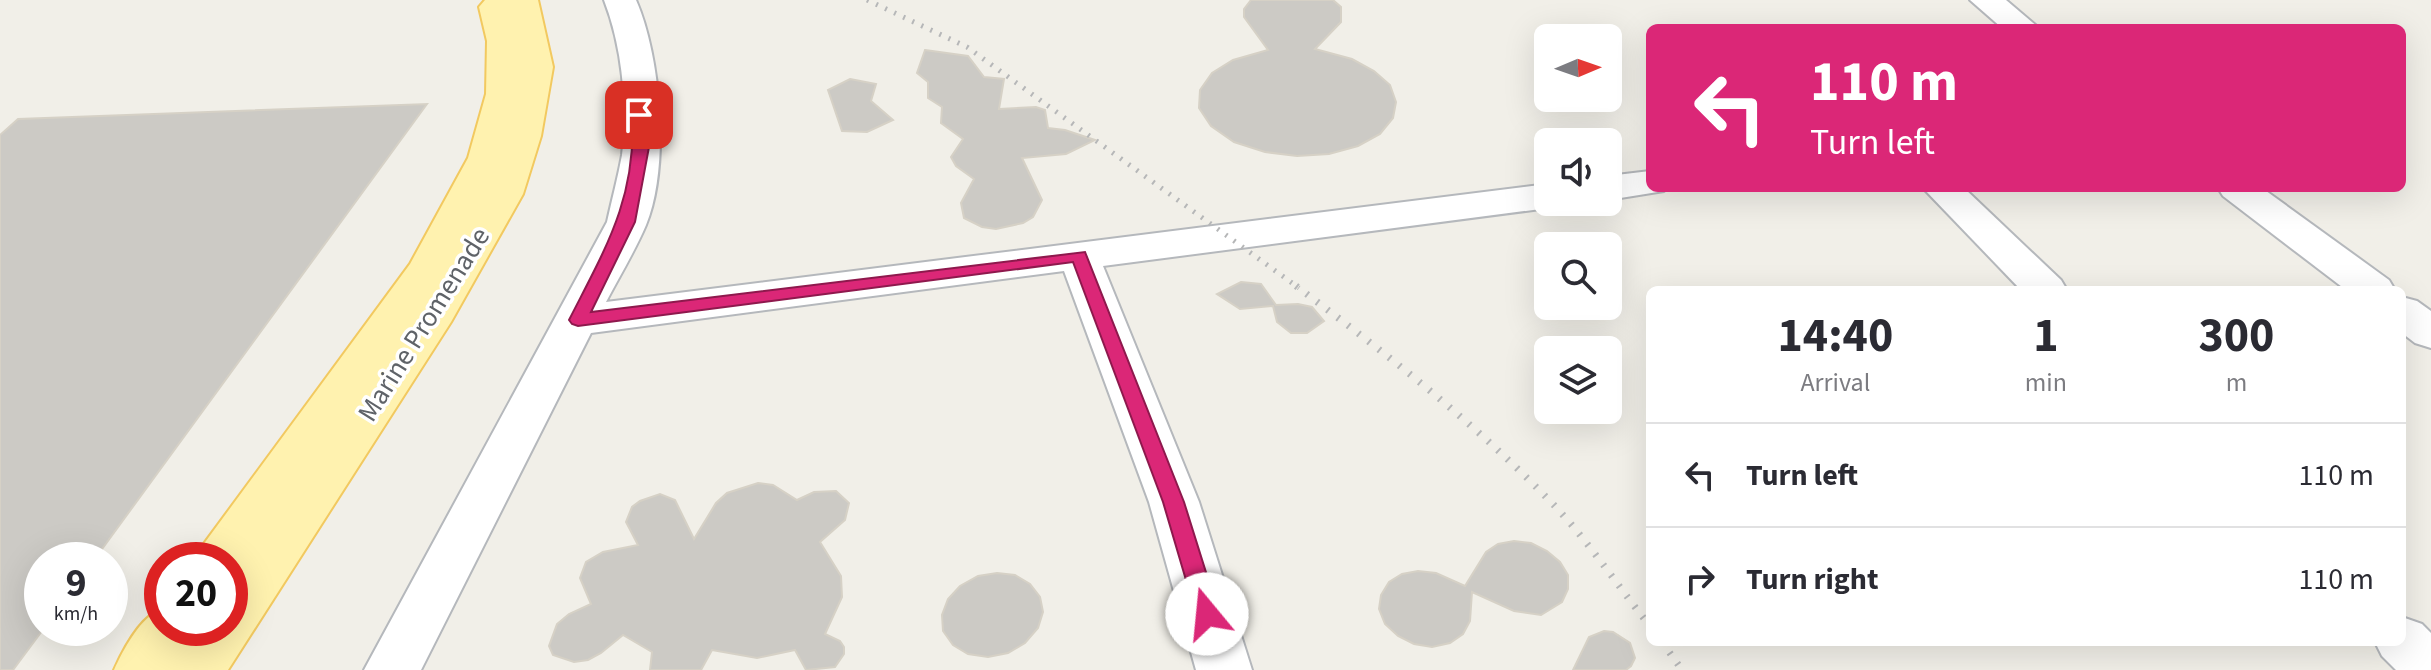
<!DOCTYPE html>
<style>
:root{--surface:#fff;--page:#f7f7f7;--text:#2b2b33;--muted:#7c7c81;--line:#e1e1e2}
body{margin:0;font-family:"Source Sans 3",sans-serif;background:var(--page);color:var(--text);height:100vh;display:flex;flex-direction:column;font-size:30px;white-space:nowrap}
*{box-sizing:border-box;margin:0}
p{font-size:26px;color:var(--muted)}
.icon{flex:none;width:44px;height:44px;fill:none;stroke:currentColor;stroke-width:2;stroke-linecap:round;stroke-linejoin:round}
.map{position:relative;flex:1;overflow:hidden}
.side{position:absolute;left:1646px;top:286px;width:760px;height:360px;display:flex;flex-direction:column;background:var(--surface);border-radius:12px;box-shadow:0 8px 32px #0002}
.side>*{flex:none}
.top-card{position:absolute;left:1646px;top:24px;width:760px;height:168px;border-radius:12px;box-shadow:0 8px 32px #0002;background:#db2777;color:#fff;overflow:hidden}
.needle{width:52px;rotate:88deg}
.buttons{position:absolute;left:1534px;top:24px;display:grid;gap:16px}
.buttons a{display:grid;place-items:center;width:88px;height:88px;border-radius:12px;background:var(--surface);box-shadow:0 8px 32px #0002;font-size:40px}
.speed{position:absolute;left:24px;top:542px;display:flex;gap:16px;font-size:40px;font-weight:700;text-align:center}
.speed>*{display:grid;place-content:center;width:104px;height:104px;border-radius:50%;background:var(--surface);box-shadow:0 8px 32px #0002;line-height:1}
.speed small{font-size:20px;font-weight:400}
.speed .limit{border:12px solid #d22;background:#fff;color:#111}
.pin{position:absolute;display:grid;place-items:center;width:68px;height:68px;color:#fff;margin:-34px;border-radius:16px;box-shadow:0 4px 12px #0006}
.me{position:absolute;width:88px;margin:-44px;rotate:343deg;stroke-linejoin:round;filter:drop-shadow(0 0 6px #0008)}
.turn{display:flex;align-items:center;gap:28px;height:168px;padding:0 32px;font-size:36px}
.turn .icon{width:104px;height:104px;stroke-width:2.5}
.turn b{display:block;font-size:56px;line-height:68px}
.eta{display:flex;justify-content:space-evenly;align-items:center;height:136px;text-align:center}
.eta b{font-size:48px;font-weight:700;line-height:56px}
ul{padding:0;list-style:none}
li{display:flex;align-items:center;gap:24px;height:104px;padding:0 32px;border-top:2px solid var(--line)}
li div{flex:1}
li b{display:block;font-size:30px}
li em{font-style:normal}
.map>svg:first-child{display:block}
.building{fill:#cccac5;stroke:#d6d1c6;stroke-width:2}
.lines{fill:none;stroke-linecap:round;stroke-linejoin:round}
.minor-casing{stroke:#b5b8bc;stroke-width:4}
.major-casing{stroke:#f2c960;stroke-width:4}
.minor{fill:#fff;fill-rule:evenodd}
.major{fill:#fff2af;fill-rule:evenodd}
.rail-far1{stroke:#b6b7b8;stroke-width:5;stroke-dasharray:2 8;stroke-linecap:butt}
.rail{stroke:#b6b7b8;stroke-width:7;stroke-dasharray:2 11;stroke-linecap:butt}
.route{fill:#db2777;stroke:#8e194d;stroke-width:2}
.labels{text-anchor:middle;stroke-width:7;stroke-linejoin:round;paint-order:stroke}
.street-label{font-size:28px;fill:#5f6368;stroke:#fff}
</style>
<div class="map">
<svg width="2431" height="670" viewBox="0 0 2431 670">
<rect width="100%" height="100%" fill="#f1efe8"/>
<g class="building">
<path d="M1251 0H1333L1341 7V22L1315 49 1352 59 1374 71 1390 85 1396 102 1393 118 1380 134 1358 146 1329 154 1297 156 1265 152 1234 142 1211 126 1199 108 1200 90 1212 73 1233 60 1268 50 1244 17V9Z"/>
<path d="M925 50 968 56 984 77 1004 79 999 109 1036 107 1045 110 1048 128 1065 130 1095 140 1066 154 1022 158 1042 200 1033 217 1023 223 996 229 982 227 964 218 961 203 974 179 956 166 951 157 963 139 941 123 942 107 928 98V82L917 73Z"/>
<path d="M850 79 876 84 871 101 893 120 867 132 842 131 828 90Z"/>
<path d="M427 104 94 560H42V631L13 670H0V135L18 119Z"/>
<path d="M1241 282 1261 284 1276 305 1298 304 1312 307 1324 321 1307 333H1291L1277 322 1273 306 1240 309 1217 294Z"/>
<path d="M758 483 773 485 797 500 814 492 836 491 849 503 845 520 820 542 841 576 842 597 825 634 840 641 844 647V654L835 667 806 670 795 650 757 658 712 650 701 670H650L652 652 623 635 601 653 588 660 574 662 553 655 549 646 557 624 569 614 591 604 580 578 586 562 603 552 638 545 626 522 632 507 640 501 660 494 675 500 694 539 716 503 727 493Z"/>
<path d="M1514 541 1531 543 1547 551 1560 562 1568 575V589L1562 602 1541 615 1514 611 1472 592 1470 621 1463 634 1450 643 1432 647 1414 644 1398 636 1385 624 1379 609 1381 595 1389 582 1402 574 1418 571 1436 573 1465 586 1486 552 1498 544Z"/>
<path d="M997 573 1015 575 1030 584 1040 597 1043 612 1038 628 1025 643 1008 653 988 657 968 654 953 645 943 631 942 615 948 599 960 586 978 576Z"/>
<path d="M1604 631 1613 632 1630 643 1635 658 1631 666 1626 670H1573L1589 637Z"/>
</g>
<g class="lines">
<g class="minor-casing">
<g id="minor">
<path d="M604 0H636C661 57 670 166 646 225 635 251 619 277 606 302L1548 184V202H1563L1548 208 1103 266 1199 502 1252 670H1196L1149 502 1064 271 591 333 421 670H364L607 222C612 199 618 177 622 155 628 105 622 46 604 0Z"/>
<path d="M1970 0H2006L2039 28H2002Z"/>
<path d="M1650 171V188H1666L1664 191 1608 200V176Z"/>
<path d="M1923 188H1964L2061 280 2067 290H2021Z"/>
<path d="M2218 188H2262L2389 280 2395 290H2346L2223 196Z"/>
<path d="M2402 297 2417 301 2431 311V348L2415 343 2402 333Z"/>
<path d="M2402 617 2422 624 2431 633V670H2396L2382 656 2375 642H2402Z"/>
</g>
</g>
<g class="major-casing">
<path id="major" d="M485 0H538L553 67 541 136 523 194 451 322 228 670H114C123 650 141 616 162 609V628H230V560H195L203 545 410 264 468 158 486 94 487 41 479 7Z"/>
</g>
<use href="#minor" class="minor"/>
<use href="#major" class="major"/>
<path class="rail-far1" d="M867 0 967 47 1299 288"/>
<g class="rail">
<path d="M1296 286C1384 352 1470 419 1547 498 1585 536 1616 584 1650 626"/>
<path d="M1662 642 1682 670"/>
</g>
</g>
<path class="route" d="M639 111 647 115 649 147 635 222 591 312 1085 252 1184 502 1219 614 1215 621 1207 623 1199 621 1196 614 1163 502 1073 262 578 326 572 324 569 320C605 249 637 198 632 115Z"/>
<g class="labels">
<g class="street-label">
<text transform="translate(423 324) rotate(-58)" y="10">Marine Promenade</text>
</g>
</g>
</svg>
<div class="buttons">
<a><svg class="needle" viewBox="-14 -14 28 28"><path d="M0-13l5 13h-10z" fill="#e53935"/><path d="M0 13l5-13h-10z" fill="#7c7c81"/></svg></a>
<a><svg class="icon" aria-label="sound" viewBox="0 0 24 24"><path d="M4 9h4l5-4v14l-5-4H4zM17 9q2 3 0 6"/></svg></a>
<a><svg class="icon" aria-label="search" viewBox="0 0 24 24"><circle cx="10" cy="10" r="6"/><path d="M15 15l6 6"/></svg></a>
<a><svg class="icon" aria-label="layers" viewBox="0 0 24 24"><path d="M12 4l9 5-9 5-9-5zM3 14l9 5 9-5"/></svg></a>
</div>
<div class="speed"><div>9<small>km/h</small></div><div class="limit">20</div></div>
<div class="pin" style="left:639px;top:115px;background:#d93025"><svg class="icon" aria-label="arrive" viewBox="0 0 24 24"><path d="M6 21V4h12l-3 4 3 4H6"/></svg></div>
<svg class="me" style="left:1207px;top:614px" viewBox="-20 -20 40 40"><circle r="19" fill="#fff"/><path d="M0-13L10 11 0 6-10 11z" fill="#db2777"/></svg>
<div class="top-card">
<div class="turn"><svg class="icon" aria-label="left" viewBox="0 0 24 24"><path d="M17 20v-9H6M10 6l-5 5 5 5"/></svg><div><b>110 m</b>Turn left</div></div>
</div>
<section class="side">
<div class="eta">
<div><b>14:40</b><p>Arrival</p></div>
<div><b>1</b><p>min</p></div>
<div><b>300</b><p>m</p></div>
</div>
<ul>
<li><svg class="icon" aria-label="left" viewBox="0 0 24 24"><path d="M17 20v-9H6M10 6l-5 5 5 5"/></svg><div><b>Turn left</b></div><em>110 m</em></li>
<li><svg class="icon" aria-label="right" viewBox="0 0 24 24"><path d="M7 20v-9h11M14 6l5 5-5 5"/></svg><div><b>Turn right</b></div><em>110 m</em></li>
</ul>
</section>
</div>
